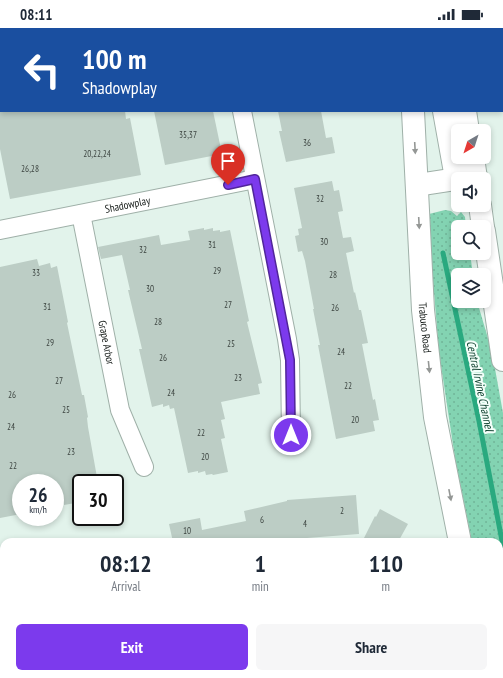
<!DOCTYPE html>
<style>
:root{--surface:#fff;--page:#f6f6f7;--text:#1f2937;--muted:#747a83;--accent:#7c3aed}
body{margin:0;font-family:"PT Sans Narrow",sans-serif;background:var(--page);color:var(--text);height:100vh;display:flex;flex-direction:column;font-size:15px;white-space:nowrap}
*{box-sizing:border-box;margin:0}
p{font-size:13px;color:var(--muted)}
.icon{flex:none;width:22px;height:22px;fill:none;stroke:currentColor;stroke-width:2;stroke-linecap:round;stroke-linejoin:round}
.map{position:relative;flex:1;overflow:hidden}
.details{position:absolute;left:0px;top:510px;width:503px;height:140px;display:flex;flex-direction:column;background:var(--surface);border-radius:12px 12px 0 0;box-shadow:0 2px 6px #0003}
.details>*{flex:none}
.top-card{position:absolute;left:0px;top:0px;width:503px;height:84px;box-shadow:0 2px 6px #0003;background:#1a4fa0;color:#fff;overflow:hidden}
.needle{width:26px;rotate:219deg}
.buttons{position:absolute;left:451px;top:96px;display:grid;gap:8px}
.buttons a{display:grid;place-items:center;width:40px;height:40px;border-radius:6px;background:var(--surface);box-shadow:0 2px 6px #0003;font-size:20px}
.speed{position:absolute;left:12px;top:446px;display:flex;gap:8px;font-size:20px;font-weight:700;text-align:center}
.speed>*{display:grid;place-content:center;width:52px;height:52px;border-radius:50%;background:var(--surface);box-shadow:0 2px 6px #0003;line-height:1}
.speed small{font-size:10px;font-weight:400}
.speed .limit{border:2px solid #111;border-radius:6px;background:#fff;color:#111}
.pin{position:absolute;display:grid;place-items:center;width:34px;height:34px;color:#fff;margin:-41px -17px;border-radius:50% 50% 50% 0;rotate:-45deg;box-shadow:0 0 4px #0007}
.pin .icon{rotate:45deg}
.me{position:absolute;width:44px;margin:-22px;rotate:0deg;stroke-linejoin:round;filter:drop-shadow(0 0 3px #0008)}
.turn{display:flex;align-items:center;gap:14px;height:84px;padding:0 16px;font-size:18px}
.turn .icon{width:52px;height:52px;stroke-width:2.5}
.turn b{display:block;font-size:28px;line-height:34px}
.eta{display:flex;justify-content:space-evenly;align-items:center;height:68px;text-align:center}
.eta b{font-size:24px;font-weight:800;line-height:28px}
.button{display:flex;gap:8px;margin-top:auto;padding:8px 16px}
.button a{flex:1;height:46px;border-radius:6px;background:var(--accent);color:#fff;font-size:16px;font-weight:800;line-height:46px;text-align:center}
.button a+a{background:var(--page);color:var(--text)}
.status{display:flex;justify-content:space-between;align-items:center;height:28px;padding:0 20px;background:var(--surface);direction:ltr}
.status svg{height:11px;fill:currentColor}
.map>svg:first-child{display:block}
.built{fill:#d1ebdf}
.grass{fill:url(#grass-dots)}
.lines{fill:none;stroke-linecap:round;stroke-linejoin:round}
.stream{stroke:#29a97f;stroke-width:5}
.building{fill:#bccdc5}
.minor-casing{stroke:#9fb0a8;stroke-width:20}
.tertiary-casing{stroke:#9fb0a8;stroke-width:24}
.secondary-casing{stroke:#9fb0a8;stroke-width:24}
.minor{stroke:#fff;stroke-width:18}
.tertiary{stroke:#fff;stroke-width:22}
.secondary{stroke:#fff;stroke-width:22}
.oneway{fill:#949795}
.route-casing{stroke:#51269a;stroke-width:10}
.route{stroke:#7c3aed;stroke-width:7}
.labels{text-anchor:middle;stroke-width:4;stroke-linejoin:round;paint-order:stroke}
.number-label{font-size:9px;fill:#3c4440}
.street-label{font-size:11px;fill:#111714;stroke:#f4fffa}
.water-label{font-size:12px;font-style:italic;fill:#134533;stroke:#f4fffa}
</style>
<div class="status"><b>08:11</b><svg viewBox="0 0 49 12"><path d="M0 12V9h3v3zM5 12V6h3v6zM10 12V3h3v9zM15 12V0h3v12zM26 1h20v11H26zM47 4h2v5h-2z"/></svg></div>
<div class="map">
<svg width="503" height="650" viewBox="0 0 503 650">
<defs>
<pattern id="grass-dots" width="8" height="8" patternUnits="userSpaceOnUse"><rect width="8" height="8" fill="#83d3b2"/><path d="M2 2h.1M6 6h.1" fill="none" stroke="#70b498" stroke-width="1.8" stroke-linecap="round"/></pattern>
</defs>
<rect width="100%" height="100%" fill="#e2f3eb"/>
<path class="built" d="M493 0H503V65L502 1Z"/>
<path class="grass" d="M445 182 451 183 457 188 461 184 465 189 466 199H458V225H470L473 247H458V273H477L492 324 503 385V650H499L498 646H499V514H472L455 430 439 324 431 229 429 186Z"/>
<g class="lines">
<path class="stream" d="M443 225 479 393 503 518"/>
</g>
<g class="building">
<path d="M0 83H125L126 91 130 90 141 147 10 171 0 121Z"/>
<path d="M154 83H213L222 126 165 137Z"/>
<path d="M278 83H321L326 110 332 109 335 125 286 134 279 103H282Z"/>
<path d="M332 153 334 163 339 162 343 183 338 184 343 210 351 209 354 223 346 225 354 265 355 264 359 282H361L368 315 362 316 373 372 375 371 379 392 373 393 375 403 336 411 318 317H320L313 281H314L305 233 302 223 298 224 295 208 299 207 298 201 302 200 294 160Z"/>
<path d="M204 200V202L213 200V203L220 202V204L230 202 249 293 247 294 262 355 258 356 260 366 221 374 225 391 221 392 225 410 221 411 228 444 213 447 212 446 206 447 205 443 198 445V443L188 445 174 380 170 381 169 377 163 379V376L152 379 139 321H142L128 262H130L122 227 101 231 98 219 159 207 161 217 190 212 188 203Z"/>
<path d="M37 231 39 238 50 235 51 240 57 238 68 294 67 295 82 367H84L88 389 87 390 88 399 98 455H81V474L64 477 62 466 57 467 55 455H21V486L0 490V239Z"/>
<path d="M356 467 359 506 307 510 308 514H173L169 496 200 490 202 502 246 493 244 483 287 473V472Z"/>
<path d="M380 481 408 496 398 514H362L375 488 376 489Z"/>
</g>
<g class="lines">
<g class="minor-casing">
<g id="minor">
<path d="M225 0V1"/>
<path d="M242 83 287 311 290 332 291 407"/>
<path id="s1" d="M81 186 120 382 144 439"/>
<path id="s2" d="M0 202 255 151"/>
<path d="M0 613 4 612"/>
<path d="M364 646 365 650"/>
</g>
</g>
<g class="tertiary-casing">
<g id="tertiary">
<path d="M34 646V650"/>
<path d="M63 646 64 650"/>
</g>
</g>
<g class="secondary-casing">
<g id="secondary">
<path d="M410 0V1"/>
<path d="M428 0 429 1"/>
<path d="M450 0 451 1"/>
<path id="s3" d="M413 83 423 282 435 389 460 514"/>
<path d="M444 83 456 150"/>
<path d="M465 83 468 103"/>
<path d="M473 129 476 151"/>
<path d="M417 157 476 148"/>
<path d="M480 177 483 199"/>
<path d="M484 203 503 332"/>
<path d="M486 646 487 650"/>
</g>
</g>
<use href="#minor" class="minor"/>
<use href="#tertiary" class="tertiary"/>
<use href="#secondary" class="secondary"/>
</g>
<defs><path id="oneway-solid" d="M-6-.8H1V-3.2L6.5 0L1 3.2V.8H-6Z"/></defs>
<g class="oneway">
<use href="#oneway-solid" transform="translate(415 120) rotate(87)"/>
<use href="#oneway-solid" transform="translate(419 195) rotate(87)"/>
<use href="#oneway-solid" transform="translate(429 339) rotate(84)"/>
<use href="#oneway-solid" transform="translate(450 467) rotate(79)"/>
</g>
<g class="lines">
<g class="route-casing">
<path id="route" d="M228 157 255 151 290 332 291 407"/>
</g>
<use href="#route" class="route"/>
</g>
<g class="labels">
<g class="number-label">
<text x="188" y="110">35,37</text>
<text x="307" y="118">36</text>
<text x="97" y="129">20,22,24</text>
<text x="30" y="144">26,28</text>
<text x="320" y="174">32</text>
<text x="324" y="217">30</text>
<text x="212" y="220">31</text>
<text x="143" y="225">32</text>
<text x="217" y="246">29</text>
<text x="36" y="248">33</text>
<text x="333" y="250">28</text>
<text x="150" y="264">30</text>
<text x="228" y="280">27</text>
<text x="47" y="282">31</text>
<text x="335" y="283">26</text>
<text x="158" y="297">28</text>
<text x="50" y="318">29</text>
<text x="231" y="319">25</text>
<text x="341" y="327">24</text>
<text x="163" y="333">26</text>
<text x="238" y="353">23</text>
<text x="59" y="356">27</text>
<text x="348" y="361">22</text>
<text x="171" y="368">24</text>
<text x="12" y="370">26</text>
<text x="66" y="385">25</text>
<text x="355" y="395">20</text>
<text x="11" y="402">24</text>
<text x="201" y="408">22</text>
<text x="71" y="427">23</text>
<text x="205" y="432">20</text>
<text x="13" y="441">22</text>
<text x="342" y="486">2</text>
<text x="262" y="495">6</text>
<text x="305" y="499">4</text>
<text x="187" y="506">10</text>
</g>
<g class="street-label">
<text dy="4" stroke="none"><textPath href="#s2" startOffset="130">Shadowplay</textPath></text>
<text dy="4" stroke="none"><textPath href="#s3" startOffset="217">Trabuco Road</textPath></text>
<text dy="4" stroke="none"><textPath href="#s1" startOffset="131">Grape Arbor</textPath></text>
</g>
<g class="water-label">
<text transform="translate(480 358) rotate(78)" y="4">Central Irvine Channel</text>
</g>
</g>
</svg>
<div class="buttons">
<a><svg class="needle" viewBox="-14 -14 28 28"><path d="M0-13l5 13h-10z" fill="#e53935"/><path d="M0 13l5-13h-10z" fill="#747a83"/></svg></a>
<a><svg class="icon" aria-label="sound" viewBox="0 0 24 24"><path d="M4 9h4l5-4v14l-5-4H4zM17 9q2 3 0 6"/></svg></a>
<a><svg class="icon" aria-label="search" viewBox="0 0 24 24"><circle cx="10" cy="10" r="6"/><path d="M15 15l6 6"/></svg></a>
<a><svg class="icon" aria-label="layers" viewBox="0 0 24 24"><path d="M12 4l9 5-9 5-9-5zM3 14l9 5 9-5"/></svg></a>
</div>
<div class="speed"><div>26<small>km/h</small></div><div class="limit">30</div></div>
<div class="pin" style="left:228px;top:157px;background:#d93025"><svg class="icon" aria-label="arrive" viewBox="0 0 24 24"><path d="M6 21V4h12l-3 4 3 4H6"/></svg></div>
<svg class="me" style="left:291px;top:407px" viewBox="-20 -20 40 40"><circle r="17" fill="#7c3aed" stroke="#fff" stroke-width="3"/><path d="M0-11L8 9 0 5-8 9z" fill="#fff"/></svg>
<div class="top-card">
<div class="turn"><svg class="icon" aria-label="left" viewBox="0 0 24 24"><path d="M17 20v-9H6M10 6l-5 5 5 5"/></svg><div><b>100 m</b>Shadowplay</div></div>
</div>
<section class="details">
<div class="eta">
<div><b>08:12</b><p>Arrival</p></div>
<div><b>1</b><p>min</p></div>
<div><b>110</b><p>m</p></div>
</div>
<div class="button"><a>Exit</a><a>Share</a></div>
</section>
</div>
